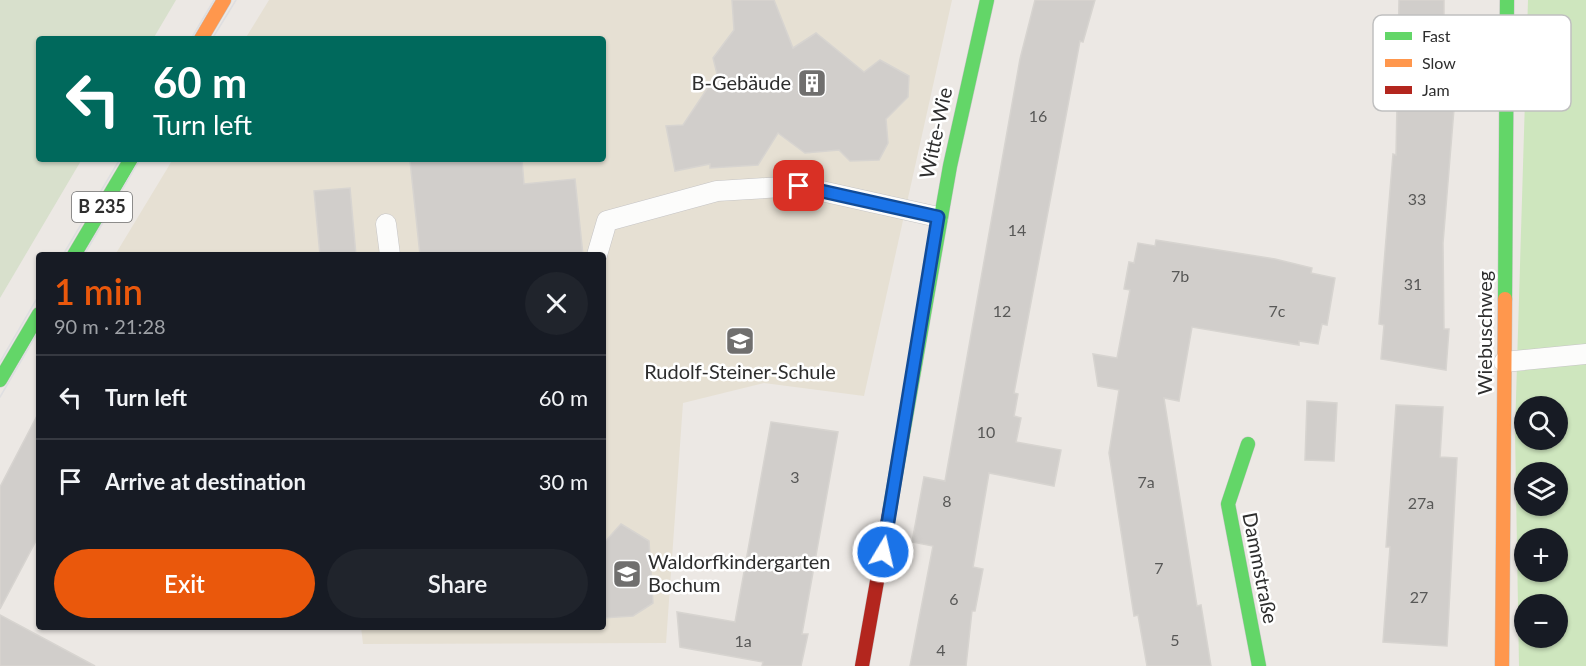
<!DOCTYPE html>
<meta charset="utf-8">
<style>
:root{--surface:#171b24;--page:#20242c;--text:#f1f3f6;--muted:#9ea1a6;--line:#363941;--accent:#ea580c}
body{margin:0;font-family:Lato,sans-serif;background:var(--page);color:var(--text);height:100vh;display:flex;flex-direction:column;font-size:22px;white-space:nowrap}
*{box-sizing:border-box;margin:0}
p{font-size:20px;color:var(--muted)}
.icon{flex:none;width:33px;height:33px;fill:none;stroke:currentColor;stroke-width:2;stroke-linecap:round;stroke-linejoin:round}
.map{position:relative;flex:1;overflow:hidden}
.details{position:absolute;left:36px;top:252px;width:570px;height:378px;display:flex;flex-direction:column;background:var(--surface);border-radius:6px;box-shadow:0 2px 4px #0004}
.details>*{flex:none}
.banner{position:absolute;left:36px;top:36px;width:570px;height:126px;border-radius:6px;box-shadow:0 2px 4px #0004;background:#00695c;color:#fff;overflow:hidden}
.buttons{position:absolute;left:1514px;top:396px;display:grid;gap:12px}
.buttons a{display:grid;place-items:center;width:54px;height:54px;border-radius:50%;background:var(--surface);box-shadow:0 2px 4px #0004;font-size:30px}
.pin{position:absolute;display:grid;place-items:center;width:51px;height:51px;color:#fff;margin:-26px;border-radius:12px;box-shadow:0 3px 9px #0006}
.me{position:absolute;width:66px;margin:-33px;rotate:9deg;stroke-linejoin:round;filter:drop-shadow(0 0 4px #0008)}
.turn{display:flex;align-items:center;gap:21px;height:126px;padding:0 18px;font-size:27px}
.turn .icon{width:78px;height:78px;stroke-width:2.5}
.turn b{display:block;font-size:42px;line-height:51px}
.round{display:grid;place-items:center;flex:none;width:63px;height:63px;border-radius:32px;background:var(--page)}
.headline{display:flex;align-items:center;justify-content:space-between;height:102px;padding:0 18px}
h1{font-size:36px;font-weight:600;line-height:45px;color:var(--accent)}
.button{display:flex;gap:12px;margin-top:auto;padding:12px 18px}
.button a{flex:1;height:69px;border-radius:36px;background:var(--accent);color:#fff;font-size:24px;font-weight:600;line-height:69px;text-align:center}
.button a+a{background:var(--page);color:var(--text)}
ul{padding:0;list-style:none}
li{display:flex;align-items:center;gap:18px;height:84px;padding:0 18px;border-top:2px solid var(--line)}
li div{flex:1}
li b{display:block;font-size:22px}
li em{font-style:normal}
.map>svg:first-child{display:block}
.education{fill:#e6e0d3}
.green{fill:#cee6be;fill-rule:evenodd}
.cemetery{fill:#d8e0cc}
.building{fill:#d1cecb;stroke:#d7d4d0;stroke-width:1.5}
.lines{fill:none;stroke-linecap:round;stroke-linejoin:round}
.lane-casing{stroke:#c5c4c5;stroke-width:21}
.fast-casing{stroke:#c5c4c5;stroke-width:15}
.slow-casing{stroke:#c5c4c5;stroke-width:15}
.jam-casing{stroke:#c5c4c5;stroke-width:15}
.lane{stroke:#fcfcfb;stroke-width:20}
.fast{stroke:#63d668;stroke-width:14}
.slow{stroke:#ff974d;stroke-width:14}
.jam{stroke:#b3261e;stroke-width:14}
.tram{stroke:#dfdfe1;stroke-width:1.5}
.route-casing{stroke:#114b97;stroke-width:15}
.route{stroke:#1a73e8;stroke-width:10}
.labels{text-anchor:middle;stroke-width:5;stroke-linejoin:round;paint-order:stroke}
.number-label{font-size:16px;fill:#585857}
.shield{fill:#fff;stroke:#6d6d6d;stroke-width:1.5}
.shield-label{font-size:18px;font-weight:bold;fill:#2e2e2e}
.poi-label{font-size:20px;fill:#2e2e2e;stroke:#fff;text-anchor:end}
.street-label{font-size:20px;fill:#2e2e2e;stroke:#fff}
.key{fill:#fff;stroke:#c0c0c0;stroke-width:1.5}
.key-label{font-size:16px;fill:#2e2e2e}
</style>
<div class="map">
<svg width="1586" height="666" viewBox="0 0 1586 666">
<rect width="100%" height="100%" fill="#ece8e4"/>
<path class="education" d="M269 0H952L864 396 764 383 683 403 666 643 363 644 361 627H603V255H115L173 159H603V39H245Z"/>
<path class="green" d="M1528 0H1586V666H1519L1515 431ZM1524 406H1557V440H1524ZM1524 472H1557V506H1524ZM1524 538H1557V572H1524ZM1524 604H1557V638H1524Z"/>
<path class="cemetery" d="M0 0H176L153 39H39V159H82L0 298Z"/>
<g class="building">
<path d="M732 0H774L793 48 816 33 864 72 880 60 909 76 908 97 886 119 888 143 879 160 850 161 839 150 805 153 778 133 758 165 710 168V164L675 171 666 126 683 125 717 74 713 58 734 30Z"/>
<path d="M1035 0H1095L1083 42 1080 41 1014 393 1018 394 1014 416 1021 418 1016 442 1061 450 1054 486 989 473 973 567 983 569 975 611H972L966 666H910L933 546 912 542 924 477 945 481 1020 59Z"/>
<path d="M1399 0H1444V23L1455 24 1454 109 1443 243 1444 329H1449L1446 370 1381 359 1384 325 1379 324 1393 154 1396 155Z"/>
<path d="M426 159H522L524 184 575 179 583 255H420L410 161Z"/>
<path d="M350 188 356 255H320L314 191Z"/>
<path d="M1156 240 1275 259 1312 268 1311 273 1335 278 1327 325 1322 324 1318 344 1299 341V345L1192 327 1179 401 1164 398 1197 606 1201 605 1211 666H1147L1138 615 1134 616 1109 453 1119 390 1098 386 1093 354 1117 358 1130 290 1124 289 1129 262 1134 263 1138 243 1155 246Z"/>
<path d="M1307 401 1337 403 1334 461 1305 460Z"/>
<path d="M1396 405 1443 407 1440 457 1457 458 1447 646 1383 642 1390 547H1386Z"/>
<path d="M39 412V535L0 609V487Z"/>
<path d="M771 422 838 432 802 634H808L801 666H762L763 662 680 647 677 612 735 622Z"/>
<path d="M621 524 649 541 653 603 633 616 603 618V544Z"/>
<path d="M0 615 95 666H0Z"/>
</g>
<g class="lines">
<g class="lane-casing">
<g id="lane">
<path d="M386 224 390 255"/>
<path d="M597 255 607 221 717 191 799 186 938 217"/>
<path d="M1504 362 1586 354"/>
</g>
</g>
<g class="fast-casing">
<g id="fast">
<path d="M74 255 131 159"/>
<path d="M1505 299 1507 0"/>
<path d="M0 380 39 314"/>
<path d="M1248 444 1228 504 1259 666"/>
<path d="M890 508 950 166 987 0"/>
</g>
</g>
<g class="slow-casing">
<g id="slow">
<path d="M201 39 224 0"/>
<path d="M1502 666 1505 299"/>
</g>
</g>
<g class="jam-casing">
<path id="jam" d="M862 666 890 508"/>
</g>
<use href="#lane" class="lane"/>
<use href="#fast" class="fast"/>
<use href="#slow" class="slow"/>
<use href="#jam" class="jam"/>
<g class="tram">
<path d="M191 39 214 0"/>
<path d="M212 39 236 0"/>
<path d="M63 255 120 159"/>
<path d="M84 255 140 159"/>
<path d="M0 362 39 295"/>
<path d="M0 397 39 330"/>
</g>
</g>
<g class="lines">
<g class="route-casing">
<path id="route" d="M799 186 938 217 883 552"/>
</g>
<use href="#route" class="route"/>
</g>
<defs>
<g id="building-square" transform="scale(1.5)"><rect x="-9" y="-9" width="18" height="18" rx="4" fill="#706f6e" stroke="#fff"/><path d="M-4-6H4V6H1V3H-1V6H-4ZM-2.5-4.3h1.7v1.8h-1.7ZM.8-4.3h1.7v1.8H.8ZM-2.5-1h1.7V.8h-1.7ZM.8-1h1.7V.8H.8Z" fill="#fff"/></g>
<g id="school-square" transform="scale(1.5)"><rect x="-9" y="-9" width="18" height="18" rx="4" fill="#706f6e" stroke="#fff"/><path d="M0-5L7-2L0 1L-7-2ZM-4 1L0 2.5L4 1V4Q0 6-4 4Z" fill="#fff"/></g>
</defs>
<g fill-rule="evenodd">
<use href="#building-square" x="812" y="83"/>
<use href="#school-square" x="740" y="341"/>
<use href="#school-square" x="627" y="574"/>
</g>
<g class="labels">
<g class="number-label">
<text x="1038" y="122">16</text>
<text x="1417" y="205">33</text>
<text x="1017" y="236">14</text>
<text x="1180" y="282">7b</text>
<text x="1413" y="290">31</text>
<text x="1002" y="317">12</text>
<text x="1277" y="317">7c</text>
<text x="986" y="438">10</text>
<text x="795" y="483">3</text>
<text x="1146" y="488">7a</text>
<text x="947" y="507">8</text>
<text x="1421" y="509">27a</text>
<text x="1159" y="574">7</text>
<text x="1419" y="603">27</text>
<text x="954" y="605">6</text>
<text x="1175" y="646">5</text>
<text x="743" y="647">1a</text>
<text x="941" y="656">4</text>
</g>
<rect class="shield" x="72" y="192" width="60" height="30" rx="4.5"/>
<g class="shield-label">
<text x="102" y="213">B 235</text>
</g>
<g class="poi-label">
<text x="791" y="90">B-Gebäude</text>
<text x="740" y="379" text-anchor="middle">Rudolf-Steiner-Schule</text>
<text x="648" y="569" text-anchor="start">Waldorfkindergarten<tspan x="648" dy="23">Bochum</tspan></text>
</g>
<g class="street-label">
<text transform="translate(936 133) rotate(-78)" y="7">Witte-Wie</text>
<text transform="translate(1485 333) rotate(-90)" y="7">Wiebuschweg</text>
<text transform="translate(1260 568) rotate(79)" y="7">Dammstraße</text>
</g>
</g>
<rect x="1373" y="15" width="198" height="96" rx="9" class="key"/>
<rect x="1385" y="32" width="27" height="8" fill="#63d668"/>
<rect x="1385" y="59" width="27" height="8" fill="#ff974d"/>
<rect x="1385" y="86" width="27" height="8" fill="#b3261e"/>
<g class="key-label">
<text x="1422" y="42">Fast</text>
<text x="1422" y="69">Slow</text>
<text x="1422" y="96">Jam</text>
</g>
</svg>
<div class="buttons">
<a><svg class="icon" aria-label="search" viewBox="0 0 24 24"><circle cx="10" cy="10" r="6"/><path d="M15 15l6 6"/></svg></a>
<a><svg class="icon" aria-label="layers" viewBox="0 0 24 24"><path d="M12 4l9 5-9 5-9-5zM3 14l9 5 9-5"/></svg></a>
<a>+</a>
<a>−</a>
</div>
<div class="pin" style="left:799px;top:186px;background:#d93025"><svg class="icon" aria-label="arrive" viewBox="0 0 24 24"><path d="M6 21V4h12l-3 4 3 4H6"/></svg></div>
<svg class="me" style="left:883px;top:552px" viewBox="-20 -20 40 40"><circle r="17" fill="#1a73e8" stroke="#fff" stroke-width="3"/><path d="M0-11L8 9 0 5-8 9z" fill="#fff"/></svg>
<div class="banner">
<div class="turn"><svg class="icon" aria-label="left" viewBox="0 0 24 24"><path d="M17 20v-9H6M10 6l-5 5 5 5"/></svg><div><b>60 m</b>Turn left</div></div>
</div>
<section class="details">
<div class="headline"><div><h1>1 min</h1><p>90 m · 21:28</p></div><a class="round"><svg class="icon" aria-label="close" viewBox="0 0 24 24"><path d="M6 6l12 12M18 6L6 18"/></svg></a></div>
<ul>
<li><svg class="icon" aria-label="left" viewBox="0 0 24 24"><path d="M17 20v-9H6M10 6l-5 5 5 5"/></svg><div><b>Turn left</b></div><em>60 m</em></li>
<li><svg class="icon" aria-label="arrive" viewBox="0 0 24 24"><path d="M6 21V4h12l-3 4 3 4H6"/></svg><div><b>Arrive at destination</b></div><em>30 m</em></li>
</ul>
<div class="button"><a>Exit</a><a>Share</a></div>
</section>
</div>
